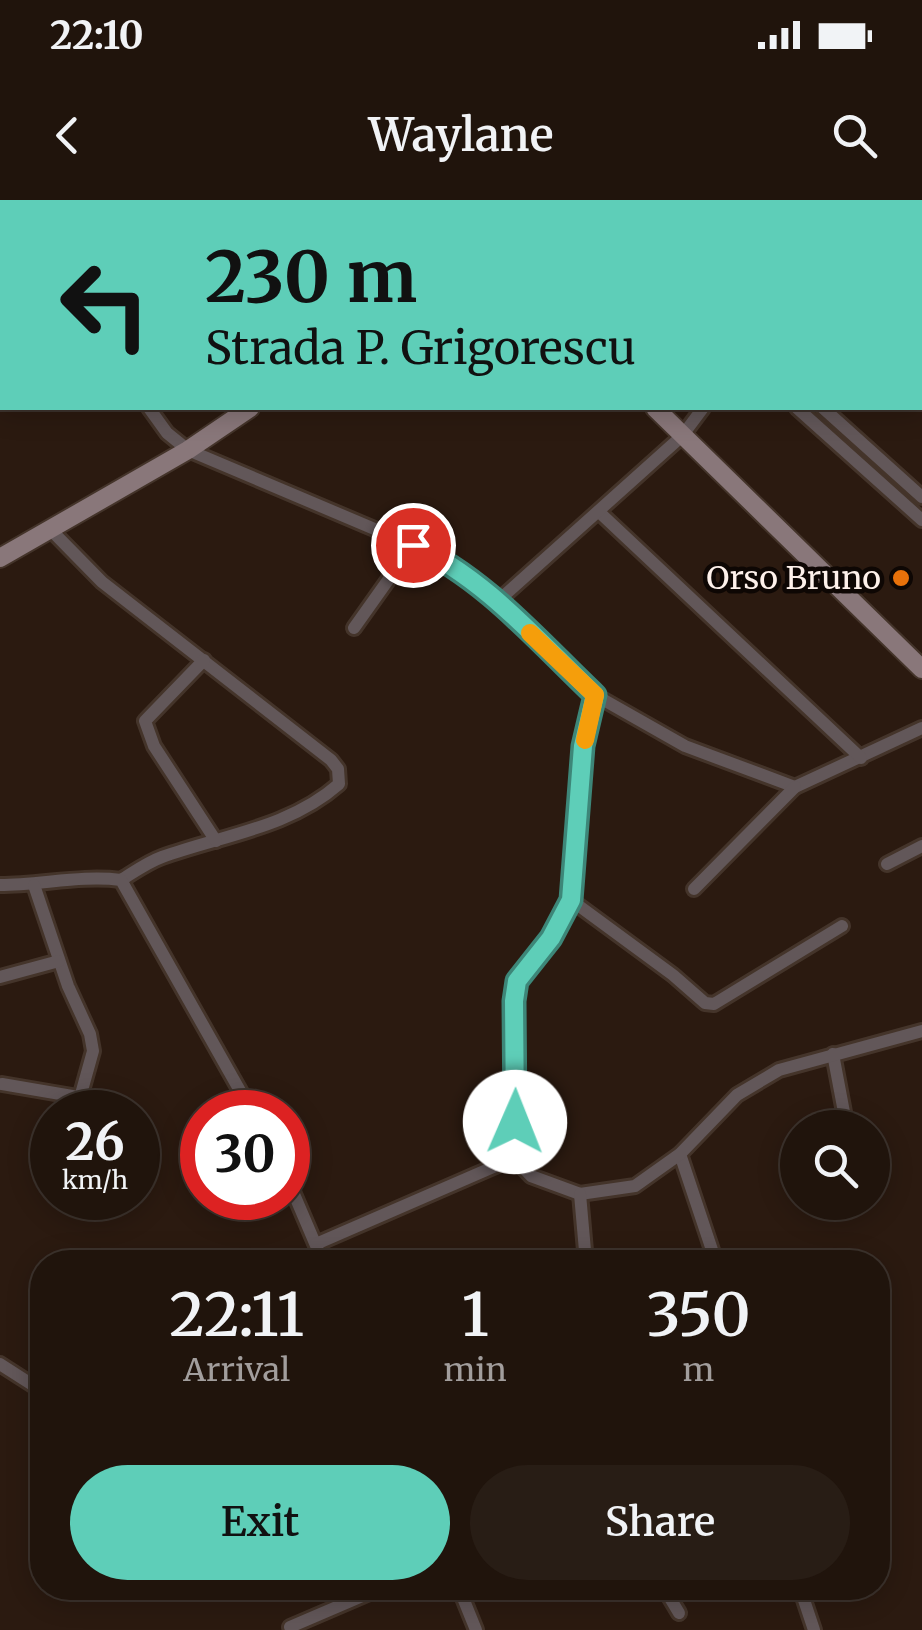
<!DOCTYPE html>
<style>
:root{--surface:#20140c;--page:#281d15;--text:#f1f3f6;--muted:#a29e9d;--line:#3d332d;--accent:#5eceb8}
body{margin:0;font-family:Merriweather,serif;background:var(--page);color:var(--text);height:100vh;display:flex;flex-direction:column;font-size:38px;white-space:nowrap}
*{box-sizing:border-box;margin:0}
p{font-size:32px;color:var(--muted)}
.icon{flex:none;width:55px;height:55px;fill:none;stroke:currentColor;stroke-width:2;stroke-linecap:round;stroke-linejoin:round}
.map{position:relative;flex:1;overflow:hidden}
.panel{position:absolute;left:30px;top:1050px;width:860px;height:350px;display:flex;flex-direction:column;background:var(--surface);border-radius:40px;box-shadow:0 5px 25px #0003,0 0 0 2px var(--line)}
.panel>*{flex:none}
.top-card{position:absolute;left:0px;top:0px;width:922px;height:210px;box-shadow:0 5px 25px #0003,0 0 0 2px var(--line);background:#5eceb8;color:#111;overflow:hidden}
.tools{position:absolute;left:780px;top:910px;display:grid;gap:20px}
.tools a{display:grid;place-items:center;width:110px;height:110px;border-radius:50%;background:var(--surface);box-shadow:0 5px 25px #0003,0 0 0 2px var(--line);font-size:50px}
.speed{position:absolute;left:30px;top:890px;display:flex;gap:20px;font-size:50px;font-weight:700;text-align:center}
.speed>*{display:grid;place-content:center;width:130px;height:130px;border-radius:50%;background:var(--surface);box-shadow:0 5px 25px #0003,0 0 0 2px var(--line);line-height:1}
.speed small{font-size:25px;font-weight:400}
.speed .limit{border:15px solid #d22;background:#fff;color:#111}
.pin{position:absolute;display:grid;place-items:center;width:85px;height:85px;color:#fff;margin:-42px;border:5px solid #fff;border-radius:50%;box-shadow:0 2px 10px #0007}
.me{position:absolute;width:110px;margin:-55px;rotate:1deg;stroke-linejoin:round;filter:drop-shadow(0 0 8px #0008)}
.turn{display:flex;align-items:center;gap:35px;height:210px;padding:0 40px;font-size:45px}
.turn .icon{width:130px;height:130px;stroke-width:2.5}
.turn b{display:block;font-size:70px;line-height:85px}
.eta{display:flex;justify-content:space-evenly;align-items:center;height:170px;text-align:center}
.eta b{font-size:60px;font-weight:600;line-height:70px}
.button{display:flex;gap:20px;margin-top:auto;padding:20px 40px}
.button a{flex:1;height:115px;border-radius:60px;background:var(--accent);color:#111;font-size:40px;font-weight:600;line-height:115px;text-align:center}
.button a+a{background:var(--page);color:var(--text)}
.status{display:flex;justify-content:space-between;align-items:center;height:70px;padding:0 50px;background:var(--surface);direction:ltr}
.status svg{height:28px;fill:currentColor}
header{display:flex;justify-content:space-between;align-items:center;height:130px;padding:0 40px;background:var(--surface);font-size:45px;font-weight:600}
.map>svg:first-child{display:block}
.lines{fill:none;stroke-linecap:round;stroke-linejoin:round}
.minor-casing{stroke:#44342a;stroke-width:18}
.tertiary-casing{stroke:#44342a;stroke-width:20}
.secondary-casing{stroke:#44342a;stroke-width:22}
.minor{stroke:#625759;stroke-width:12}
.tertiary{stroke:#625759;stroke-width:15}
.secondary{stroke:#89777a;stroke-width:18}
.route-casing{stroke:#3d8678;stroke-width:25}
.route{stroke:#5eceb8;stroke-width:18}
.slow{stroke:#f59e0b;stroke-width:18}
.food-dot{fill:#e8710a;stroke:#0e0704;stroke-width:4}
.labels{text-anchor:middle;stroke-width:9;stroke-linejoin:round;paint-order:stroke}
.poi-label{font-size:32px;fill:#fef1eb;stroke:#0e0704;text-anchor:end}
</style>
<div class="status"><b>22:10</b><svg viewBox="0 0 49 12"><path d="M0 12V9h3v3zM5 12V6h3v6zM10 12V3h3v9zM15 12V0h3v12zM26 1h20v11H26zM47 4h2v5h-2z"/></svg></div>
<header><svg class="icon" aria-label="back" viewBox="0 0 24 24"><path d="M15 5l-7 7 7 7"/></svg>Waylane<svg class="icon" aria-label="search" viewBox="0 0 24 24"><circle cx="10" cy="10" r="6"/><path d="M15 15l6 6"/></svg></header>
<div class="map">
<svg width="922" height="1430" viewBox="0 0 922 1430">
<rect width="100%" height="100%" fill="#2b1a10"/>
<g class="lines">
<g class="minor-casing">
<g id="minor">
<path d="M27 0 28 2"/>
<path d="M802 0V2"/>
<path d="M920 93H922"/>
<path d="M149 208 167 233 188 250 424 350 456 368 498 401 595 495 685 546 795 587 922 528"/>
<path d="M797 208 922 320"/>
<path d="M823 208 922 297"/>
<path d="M599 312 861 558"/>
<path d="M50 329 102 382 331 560 338 569 339 584C289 628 223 635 162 657 148 662 134 672 121 680"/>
<path d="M498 401 682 236 703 208"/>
<path d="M354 428 413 345"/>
<path d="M204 460 145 521 154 546 216 641"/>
<path d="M887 664 922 646"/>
<path d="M0 685C41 685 81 675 121 680L252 912"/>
<path d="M34 685 68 786 90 834 93 851 76 912"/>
<path d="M694 689 795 587"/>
<path d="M571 700 673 775 705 803 714 804 842 726"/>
<path d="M0 777 59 761"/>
<path d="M833 854 847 928"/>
<path d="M2 884 78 897"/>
<path d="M680 954 716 1062"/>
<path d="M514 958 531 976 580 994 635 986 680 954 737 895 779 870 922 831"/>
<path d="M288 980 323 1062"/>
<path d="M580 994 586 1062"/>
<path d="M316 1044 514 958 517 781 551 738 571 700 583 546 595 495"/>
<path d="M0 1164 42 1191"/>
<path d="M459 1388 476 1430"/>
<path d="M664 1388 679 1413"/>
<path d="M800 1388 814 1430"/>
<path d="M290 1427 381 1388"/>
</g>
</g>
<g class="tertiary-casing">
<g id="tertiary">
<path d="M480 0 481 2"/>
<path d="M493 0 496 2"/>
</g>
</g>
<g class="secondary-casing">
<g id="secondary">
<path d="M544 2 546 0"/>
<path d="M569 2 570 0"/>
<path d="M655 208 922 469"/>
<path d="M0 358 188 250 250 208"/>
</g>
</g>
<use href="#minor" class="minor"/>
<use href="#tertiary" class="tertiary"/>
<use href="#secondary" class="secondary"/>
</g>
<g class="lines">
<g class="route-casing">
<path id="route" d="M413 345C485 378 538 441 595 495L583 546 571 700 551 738 517 781 514 801 515 922"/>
</g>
<use href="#route" class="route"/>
<path class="slow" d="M530 433 595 495 585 540"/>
</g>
<circle class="food-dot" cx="901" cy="378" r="10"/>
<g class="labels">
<g class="poi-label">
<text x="881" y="389">Orso Bruno</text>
</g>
</g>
</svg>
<div class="tools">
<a><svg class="icon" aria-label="search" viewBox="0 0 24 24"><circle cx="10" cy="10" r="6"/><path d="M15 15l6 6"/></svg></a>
</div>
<div class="speed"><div>26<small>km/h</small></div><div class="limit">30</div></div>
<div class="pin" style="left:413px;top:345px;background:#d93025"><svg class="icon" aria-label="arrive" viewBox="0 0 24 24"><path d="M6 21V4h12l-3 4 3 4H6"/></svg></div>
<svg class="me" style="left:515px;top:922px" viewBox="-20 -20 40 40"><circle r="19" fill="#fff"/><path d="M0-13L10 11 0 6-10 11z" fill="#5eceb8"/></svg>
<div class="top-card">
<div class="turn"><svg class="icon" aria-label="left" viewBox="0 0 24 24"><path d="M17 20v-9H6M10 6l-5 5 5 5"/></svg><div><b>230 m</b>Strada P. Grigorescu</div></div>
</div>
<section class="panel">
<div class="eta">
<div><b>22:11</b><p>Arrival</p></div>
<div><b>1</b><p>min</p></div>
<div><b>350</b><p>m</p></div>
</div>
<div class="button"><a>Exit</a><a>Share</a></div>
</section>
</div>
